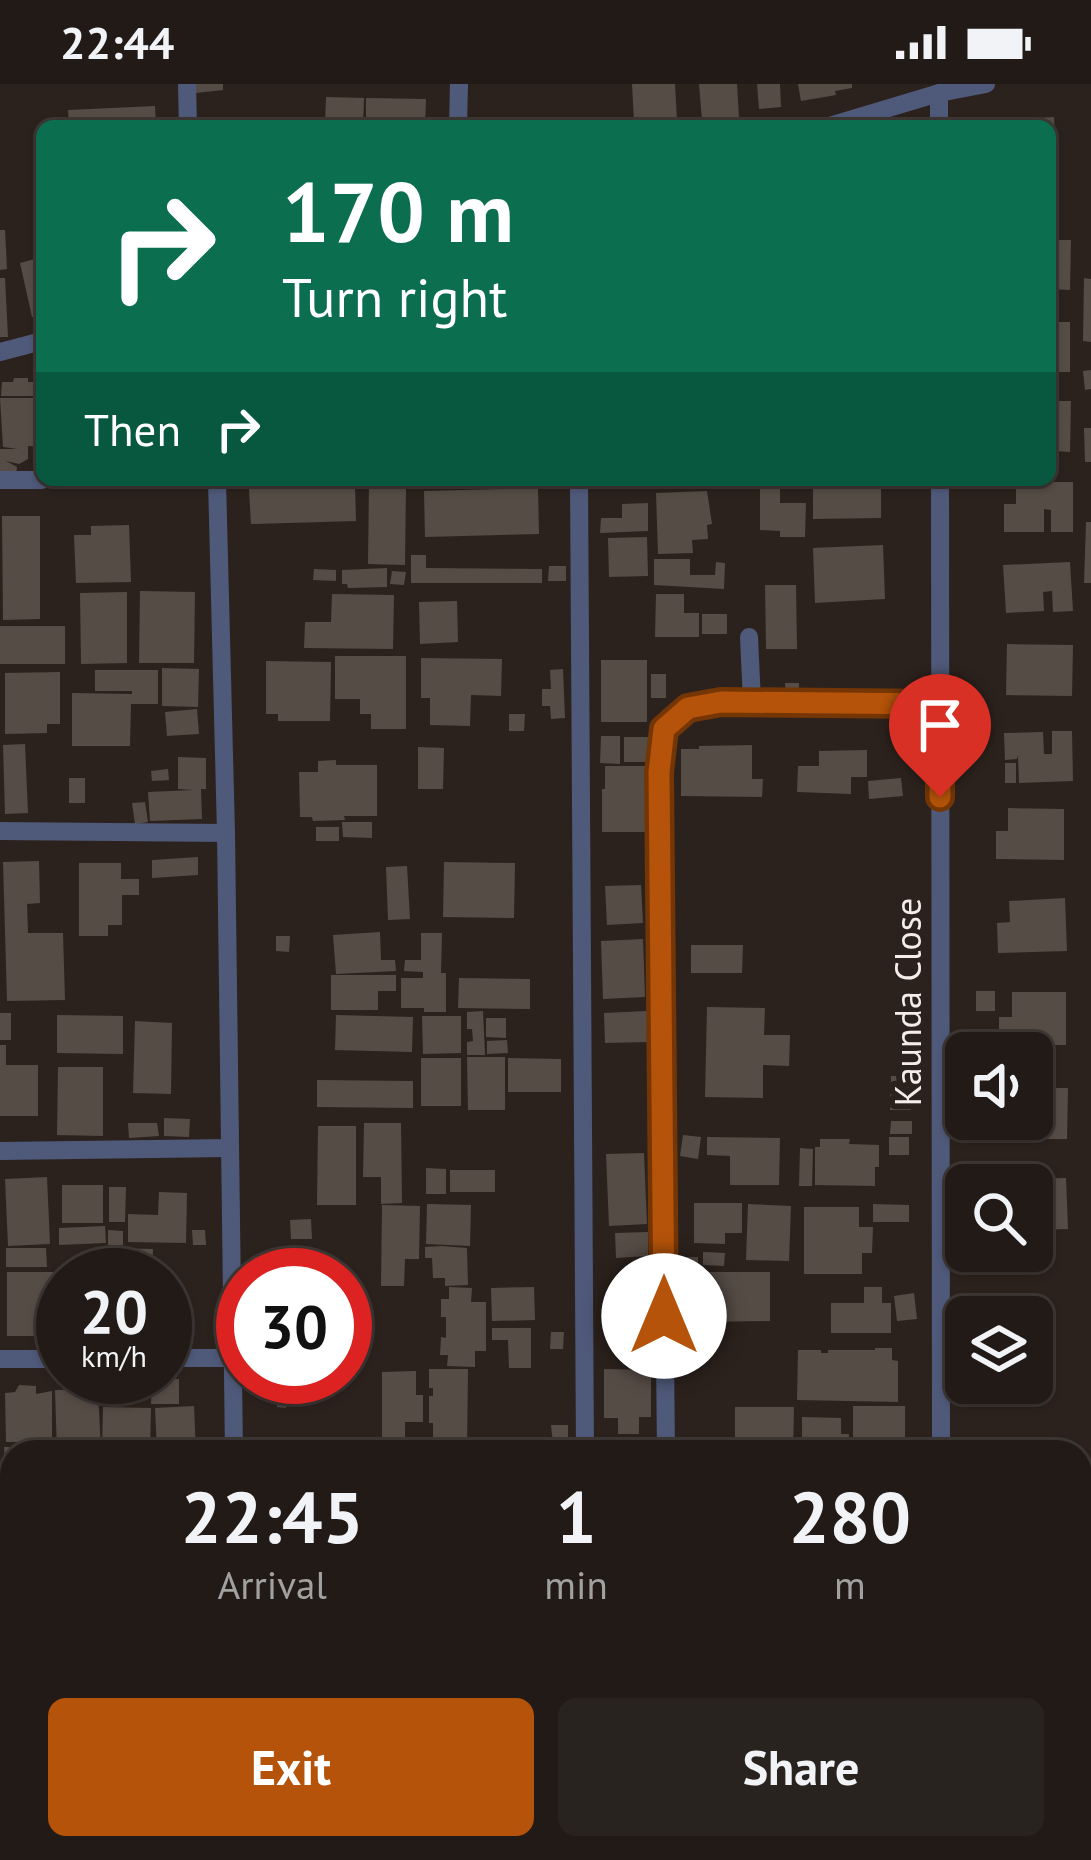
<!DOCTYPE html>
<style>
:root{--surface:#211a16;--page:#29231f;--text:#f1f3f6;--muted:#a2a1a1;--line:#3e3835;--accent:#b45309}
body{margin:0;font-family:"PT Sans",sans-serif;background:var(--page);color:var(--text);height:100vh;display:flex;flex-direction:column;font-size:45px;white-space:nowrap}
*{box-sizing:border-box;margin:0}
p{font-size:39px;color:var(--muted)}
.icon{flex:none;width:66px;height:66px;fill:none;stroke:currentColor;stroke-width:2;stroke-linecap:round;stroke-linejoin:round}
.map{position:relative;flex:1;overflow:hidden}
.panel{position:absolute;left:0px;top:1356px;width:1092px;height:420px;display:flex;flex-direction:column;background:var(--surface);border-radius:36px 36px 0 0;box-shadow:0 3px 9px #0004,0 0 0 3px var(--line)}
.panel>*{flex:none}
.guide{position:absolute;left:36px;top:36px;width:1020px;height:366px;border-radius:18px;box-shadow:0 3px 9px #0004,0 0 0 3px var(--line);background:#0b6e4f;color:#fff;overflow:hidden}
.buttons{position:absolute;left:945px;top:948px;display:grid;gap:24px}
.buttons a{display:grid;place-items:center;width:108px;height:108px;border-radius:18px;background:var(--surface);box-shadow:0 3px 9px #0004,0 0 0 3px var(--line);font-size:60px}
.speed{position:absolute;left:36px;top:1164px;display:flex;gap:24px;font-size:60px;font-weight:700;text-align:center}
.speed>*{display:grid;place-content:center;width:156px;height:156px;border-radius:50%;background:var(--surface);box-shadow:0 3px 9px #0004,0 0 0 3px var(--line);line-height:1}
.speed small{font-size:30px;font-weight:400}
.speed .limit{border:18px solid #d22;background:#fff;color:#111}
.pin{position:absolute;display:grid;place-items:center;width:102px;height:102px;color:#fff;margin:-123px -51px;border-radius:50% 50% 50% 0;rotate:-45deg;box-shadow:0 0 12px #0007}
.pin .icon{rotate:45deg}
.me{position:absolute;width:132px;margin:-66px;rotate:0deg;stroke-linejoin:round;filter:drop-shadow(0 0 9px #0008)}
.turn{display:flex;align-items:center;gap:42px;height:252px;padding:0 48px;font-size:54px}
.turn .icon{width:156px;height:156px;stroke-width:2.5}
.turn b{display:block;font-size:84px;line-height:102px}
.then{display:flex;align-items:center;height:114px;padding:0 48px;background:#0003;gap:24px;font-size:45px}
.eta{display:flex;justify-content:space-evenly;align-items:center;height:204px;text-align:center}
.eta b{font-size:72px;font-weight:700;line-height:84px}
.action{display:flex;gap:24px;margin-top:auto;padding:24px 48px}
.action a{flex:1;height:138px;border-radius:18px;background:var(--accent);color:#fff;font-size:48px;font-weight:700;line-height:138px;text-align:center}
.action a+a{background:var(--page);color:var(--text)}
.status{display:flex;justify-content:space-between;align-items:center;height:84px;padding:0 60px;background:var(--surface);direction:ltr}
.status svg{height:33px;fill:currentColor}
.map>svg:first-child{display:block}
.building{fill:#564c46}
.lines{fill:none;stroke-linecap:round;stroke-linejoin:round}
.street{stroke:#4f5979;stroke-width:18}
.route-casing{stroke:#753606;stroke-width:30}
.route{stroke:#b45309;stroke-width:21}
.labels{text-anchor:middle;stroke-width:12;stroke-linejoin:round;paint-order:stroke}
.street-label{font-size:36px;fill:#f4edea;stroke:#2c221d}
</style>
<div class="status"><b>22:44</b><svg viewBox="0 0 49 12"><path d="M0 12V9h3v3zM5 12V6h3v6zM10 12V3h3v9zM15 12V0h3v12zM26 1h20v11H26zM47 4h2v5h-2z"/></svg></div>
<div class="map">
<svg width="1091" height="1776" viewBox="0 0 1091 1776">
<rect width="100%" height="100%" fill="#2c221d"/>
<g class="building">
<path d="M195 0H223V6L196 9Z"/>
<path d="M632 0H675L677 36 634 38Z"/>
<path d="M699 0H737L739 34 702 36Z"/>
<path d="M757 0H780L781 23 759 25Z"/>
<path d="M798 0H852V4L835 7 836 11 801 17Z"/>
<path d="M326 13 364 14 363 42H325Z"/>
<path d="M366 14 426 15 425 42H366Z"/>
<path d="M155 22 156 42H69L68 26Z"/>
<path d="M1054 33 1056 76 1050 77V42H1036V34Z"/>
<path d="M0 146H5L7 185 0 186Z"/>
<path d="M1050 156H1071L1070 206 1051 205Z"/>
<path d="M42 173V231L32 233 20 179Z"/>
<path d="M0 194H5L8 253H0Z"/>
<path d="M1084 194 1091 195V258L1083 257Z"/>
<rect x="1050" y="238" width="20" height="50"/>
<path d="M1091 286V305L1085 306 1083 287Z"/>
<path d="M38 291H42V312H1L2 298H13L14 294H28V298H36Z"/>
<path d="M0 314H42V363L28 362V375L19 380 6 377 17 383 16 391H0V365H18L3 363Z"/>
<path d="M1050 317H1071L1070 368 1053 367Z"/>
<path d="M1084 344H1091V378H1085Z"/>
<path d="M249 396H284V400L249 401Z"/>
<path d="M760 396H780V419H806L805 453H780V447L760 446Z"/>
<path d="M813 396H881V434L813 435Z"/>
<path d="M1016 398H1073V448H1051V426L1044 425V448H1004V420H1016Z"/>
<path d="M355 401 356 437 251 440 249 405Z"/>
<path d="M369 401 406 402 405 481 368 480Z"/>
<path d="M538 404 539 450 425 453 424 407Z"/>
<path d="M707 407 712 440 707 441 708 455 692 456 693 469 658 470 656 409Z"/>
<path d="M648 419V447L600 449 601 434H622V420Z"/>
<path d="M2 432H40V535L3 536Z"/>
<path d="M1086 438H1091V499H1084Z"/>
<path d="M129 441 131 498 76 499 74 451H91V442Z"/>
<path d="M647 453 648 492 609 493 608 454Z"/>
<path d="M883 461 885 515 815 519 813 464Z"/>
<path d="M411 471H426V484L542 485V499H411Z"/>
<path d="M654 475H690V491H715L716 478 725 479 724 505 654 501Z"/>
<path d="M1070 478 1073 527 1053 528 1052 507 1043 508 1044 527 1006 529 1003 481Z"/>
<path d="M549 482H566V497H548Z"/>
<path d="M387 484V503L348 504 347 500H342V486Z"/>
<path d="M314 485 336 486V497L313 496Z"/>
<path d="M392 487 406 488 404 501 390 500Z"/>
<path d="M765 501H796L797 565H766Z"/>
<path d="M140 507 195 508 194 579H139Z"/>
<path d="M127 508V579L81 580 80 509Z"/>
<path d="M332 510 394 511 393 565 304 564 305 538H331Z"/>
<path d="M656 510H684V529H699V553H655Z"/>
<path d="M457 517 458 558 420 560 419 518Z"/>
<rect x="702" y="530" width="25" height="20"/>
<rect x="0" y="542" width="65" height="38"/>
<path d="M1007 560 1073 561 1072 612 1006 611Z"/>
<path d="M335 572H406V645H371V630H360V615H335Z"/>
<path d="M421 574 502 575 501 612 471 611 470 642 430 641V614H421Z"/>
<rect x="601" y="576" width="46" height="62"/>
<path d="M266 577 331 578 330 637H278V630H266Z"/>
<path d="M162 584 199 585 198 623 162 622Z"/>
<path d="M563 585 565 634 551 635 550 622H542V605H551L550 586Z"/>
<path d="M95 586H158V620H131L130 662H72V609L132 610V607H95Z"/>
<path d="M60 588V640H47V649L5 650V589Z"/>
<rect x="651" y="590" width="15" height="24"/>
<path d="M785 599H799V612H786Z"/>
<path d="M197 625 199 650 167 652 165 628Z"/>
<path d="M509 630H525L524 647H509Z"/>
<path d="M915 644V658H895V645Z"/>
<path d="M1052 647H1072L1073 697 1019 699 1018 671 1017 675 1005 676 1004 649 1043 648 1044 670H1052Z"/>
<path d="M601 652H620V680L600 679Z"/>
<path d="M624 653H648L647 678H624Z"/>
<path d="M25 660 28 729 5 730 3 661Z"/>
<path d="M752 661V695H763L762 713 681 712V665H699V662Z"/>
<path d="M418 663 444 664 443 705H418Z"/>
<path d="M867 666V693H851V710L797 708 798 682H819V667Z"/>
<path d="M178 673 206 674V705H201L202 735 150 737 148 708 194 706 178 705Z"/>
<path d="M336 676V681H377V732H344L345 736 313 737 312 733H300L299 688H318V677Z"/>
<rect x="1005" y="679" width="11" height="20"/>
<path d="M605 682H646L645 748H602V705H605Z"/>
<path d="M168 685 169 696 152 697 151 687Z"/>
<rect x="69" y="694" width="16" height="25"/>
<path d="M901 694 903 712 869 715 868 697Z"/>
<path d="M145 718 148 738 135 740 132 719Z"/>
<path d="M1008 724 1064 725V776L996 775V747H1008Z"/>
<path d="M342 738H372V754L343 753Z"/>
<rect x="316" y="743" width="23" height="14"/>
<path d="M198 773V791L152 794V776Z"/>
<path d="M39 777 40 819 27 820 28 849H63L65 916 7 917 3 778Z"/>
<path d="M444 778 515 779 514 834 443 833Z"/>
<path d="M79 779H121V795H139V811H122V841H108V852H79Z"/>
<path d="M407 782 410 835 388 836 386 783Z"/>
<path d="M641 801 643 839 607 841 605 802Z"/>
<path d="M1065 814 1067 867 998 869 997 839 1010 838 1009 817Z"/>
<path d="M380 848 381 876H395L396 887 336 890 333 851Z"/>
<path d="M421 849H442L441 889H446V928H424V924H401V894H423V888L404 887 405 876H421Z"/>
<path d="M276 852H290L289 868 276 867Z"/>
<path d="M643 855 645 913 603 915 601 857Z"/>
<path d="M691 861H743L742 889H691Z"/>
<path d="M331 891H396V907H378V926H331Z"/>
<path d="M459 894 530 895V925L458 924Z"/>
<rect x="976" y="907" width="19" height="20"/>
<path d="M1012 908H1066V961H999V933H1012Z"/>
<path d="M707 923 765 924 764 951H790L789 982 763 981V1014L705 1013Z"/>
<path d="M483 927 485 971H467V958L473 957 472 945H467V928Z"/>
<path d="M647 927 648 958 605 959 604 929Z"/>
<rect x="0" y="929" width="11" height="27"/>
<path d="M57 931 123 932V970L57 969Z"/>
<path d="M336 931 413 933 412 968 335 966Z"/>
<path d="M422 932H461V969L423 970Z"/>
<path d="M486 934H506V954L486 953Z"/>
<path d="M135 937 172 939 171 1010 133 1009Z"/>
<path d="M507 956 508 969 487 970V957Z"/>
<path d="M0 961H6V981H38V1032H0Z"/>
<path d="M467 973H505V1026H468Z"/>
<rect x="421" y="974" width="40" height="48"/>
<path d="M508 974 561 975V1008H508Z"/>
<path d="M58 983H103V1052L57 1051Z"/>
<path d="M891 992H911V1026H890Z"/>
<path d="M317 996 413 997V1024L317 1023Z"/>
<path d="M1032 1004H1068L1067 1055H1001V1035H1032Z"/>
<path d="M164 1034 190 1035 189 1053 164 1052Z"/>
<path d="M891 1037H912V1050H890Z"/>
<path d="M128 1039H157L159 1052 129 1054Z"/>
<path d="M364 1039H401L402 1119 381 1120V1093H363Z"/>
<path d="M318 1042H356V1121H317Z"/>
<path d="M683 1051 701 1053 698 1075 680 1072Z"/>
<path d="M707 1053 780 1054 779 1101H730V1072L707 1071Z"/>
<rect x="889" y="1053" width="20" height="18"/>
<path d="M820 1055H850L849 1060 879 1061V1083H875V1102L815 1101V1063H820Z"/>
<path d="M800 1064 813 1065 812 1102H799Z"/>
<path d="M644 1069 647 1140 609 1142 606 1070Z"/>
<path d="M426 1084 446 1085V1110H426Z"/>
<rect x="450" y="1086" width="45" height="22"/>
<path d="M982 1091 998 1092V1101H982Z"/>
<path d="M47 1093 50 1160 8 1162 5 1095Z"/>
<path d="M1066 1094 1068 1145 1032 1146V1101H1014V1095Z"/>
<rect x="62" y="1101" width="41" height="38"/>
<path d="M109 1103H126L125 1138H109Z"/>
<path d="M159 1108 187 1109 186 1159 128 1158V1130L158 1131Z"/>
<path d="M694 1119H742V1149H725V1160L694 1159Z"/>
<path d="M427 1120 471 1121 470 1162 426 1160Z"/>
<path d="M748 1120 791 1122 789 1177 746 1176Z"/>
<path d="M873 1120 909 1121V1138H873Z"/>
<path d="M382 1121 420 1122 419 1175H405L404 1202H381Z"/>
<path d="M804 1123H859V1143H873L872 1169H862V1190H804Z"/>
<path d="M311 1135 312 1155H291L290 1136Z"/>
<path d="M105 1142 106 1159 59 1161V1144Z"/>
<path d="M108 1146 123 1147V1161H108Z"/>
<path d="M192 1146H205L206 1161H193Z"/>
<path d="M648 1148V1172L616 1174 615 1149Z"/>
<path d="M442 1162 467 1164 468 1201 445 1202V1194H433L432 1174H425V1163Z"/>
<path d="M6 1164H46L47 1183H6Z"/>
<path d="M107 1164 153 1165 152 1191H106Z"/>
<path d="M703 1168 725 1169 724 1182 703 1181Z"/>
<rect x="682" y="1173" width="16" height="10"/>
<path d="M66 1182 102 1183V1191H66Z"/>
<path d="M7 1188H53V1221H42V1252H7Z"/>
<path d="M682 1188H770V1237L706 1238 707 1201H682Z"/>
<path d="M449 1203 472 1204 471 1218H486V1267H475V1283L447 1282 448 1271H440L441 1253 446 1254V1233H441V1215H449Z"/>
<path d="M534 1203 535 1236 492 1237 491 1204Z"/>
<path d="M864 1203H882V1219H891V1249H831V1219H864Z"/>
<path d="M914 1209 917 1235 897 1237 894 1212Z"/>
<path d="M492 1244H531V1284H509L508 1256H492Z"/>
<path d="M551 1248H564L563 1265H550Z"/>
<path d="M875 1264H892V1276L898 1277V1318L797 1316 798 1266H821V1269H828V1266H875Z"/>
<path d="M429 1285H468L467 1365H445V1357H433V1339H429V1312H433V1304H429Z"/>
<path d="M604 1285 651 1286V1333H639V1350H618V1334H604Z"/>
<path d="M416 1287V1311H423V1338H405V1365H382V1288Z"/>
<path d="M152 1295H179V1320H151Z"/>
<path d="M19 1301 36 1302V1310L52 1307V1358L39 1357 38 1364H17V1358H6L5 1309 15 1308Z"/>
<path d="M98 1305 101 1368H57L55 1306Z"/>
<path d="M278 1306H287L286 1324 277 1323Z"/>
<path d="M194 1322 196 1368H157L155 1324Z"/>
<rect x="853" y="1322" width="52" height="43"/>
<path d="M103 1323 151 1324 150 1368H102Z"/>
<path d="M735 1323H794L793 1368H735Z"/>
<path d="M802 1333 841 1334V1350H849L848 1368H802Z"/>
<path d="M551 1341H568V1360H553Z"/>
<path d="M634 1356 651 1357V1368H633Z"/>
<path d="M4 1363H9L12 1368V1397H6Z"/>
<rect x="1080" y="1389" width="11" height="58"/>
<rect x="1080" y="1454" width="11" height="63"/>
<path d="M1080 1704H1091V1773H1066V1764H1080Z"/>
<rect x="15" y="1764" width="50" height="10"/>
<path d="M68 1764H90V1773L67 1772Z"/>
<path d="M383 1764H407V1776H384Z"/>
<rect x="448" y="1764" width="23" height="12"/>
<path d="M609 1764H626V1776H610Z"/>
<rect x="720" y="1764" width="63" height="12"/>
<path d="M1003 1764H1044V1776H1002Z"/>
</g>
<g class="lines">
<g class="street">
<path d="M187 0 188 42"/>
<path d="M939 9V42"/>
<path d="M458 42 459 0"/>
<path d="M829 42 939 9 986 0"/>
<path d="M0 268 42 257"/>
<path d="M0 396H42"/>
<path d="M217 396 226 749 234 1368"/>
<path d="M579 396 585 1368"/>
<path d="M940 396 941 1368"/>
<path d="M749 553 752 618"/>
<path d="M0 747 226 749"/>
<path d="M0 1067 230 1064"/>
<path d="M165 1274H234"/>
<path d="M0 1275H63"/>
<path d="M666 1368 659 688 664 645 688 624 721 618 940 620"/>
<path d="M0 1501H12"/>
<path d="M587 1764V1776"/>
<path d="M670 1764V1776"/>
<path d="M942 1764V1776"/>
<path d="M233 1776V1764"/>
</g>
</g>
<g class="lines">
<g class="route-casing">
<path id="route" d="M664 1232 659 688 664 645 688 624 721 618 940 620V713"/>
</g>
<use href="#route" class="route"/>
</g>
<g class="labels">
<g class="street-label">
<text transform="translate(908 918) rotate(-90)" y="13">Kaunda Close</text>
</g>
</g>
</svg>
<div class="buttons">
<a><svg class="icon" aria-label="sound" viewBox="0 0 24 24"><path d="M4 9h4l5-4v14l-5-4H4zM17 9q2 3 0 6"/></svg></a>
<a><svg class="icon" aria-label="search" viewBox="0 0 24 24"><circle cx="10" cy="10" r="6"/><path d="M15 15l6 6"/></svg></a>
<a><svg class="icon" aria-label="layers" viewBox="0 0 24 24"><path d="M12 4l9 5-9 5-9-5zM3 14l9 5 9-5"/></svg></a>
</div>
<div class="speed"><div>20<small>km/h</small></div><div class="limit">30</div></div>
<div class="pin" style="left:940px;top:713px;background:#d93025"><svg class="icon" aria-label="arrive" viewBox="0 0 24 24"><path d="M6 21V4h12l-3 4 3 4H6"/></svg></div>
<svg class="me" style="left:664px;top:1232px" viewBox="-20 -20 40 40"><circle r="19" fill="#fff"/><path d="M0-13L10 11 0 6-10 11z" fill="#b45309"/></svg>
<div class="guide">
<div class="turn"><svg class="icon" aria-label="right" viewBox="0 0 24 24"><path d="M7 20v-9h11M14 6l5 5-5 5"/></svg><div><b>170 m</b>Turn right</div></div>
<div class="then">Then<svg class="icon" aria-label="right" viewBox="0 0 24 24"><path d="M7 20v-9h11M14 6l5 5-5 5"/></svg></div>
</div>
<section class="panel">
<div class="eta">
<div><b>22:45</b><p>Arrival</p></div>
<div><b>1</b><p>min</p></div>
<div><b>280</b><p>m</p></div>
</div>
<div class="action"><a>Exit</a><a>Share</a></div>
</section>
</div>
